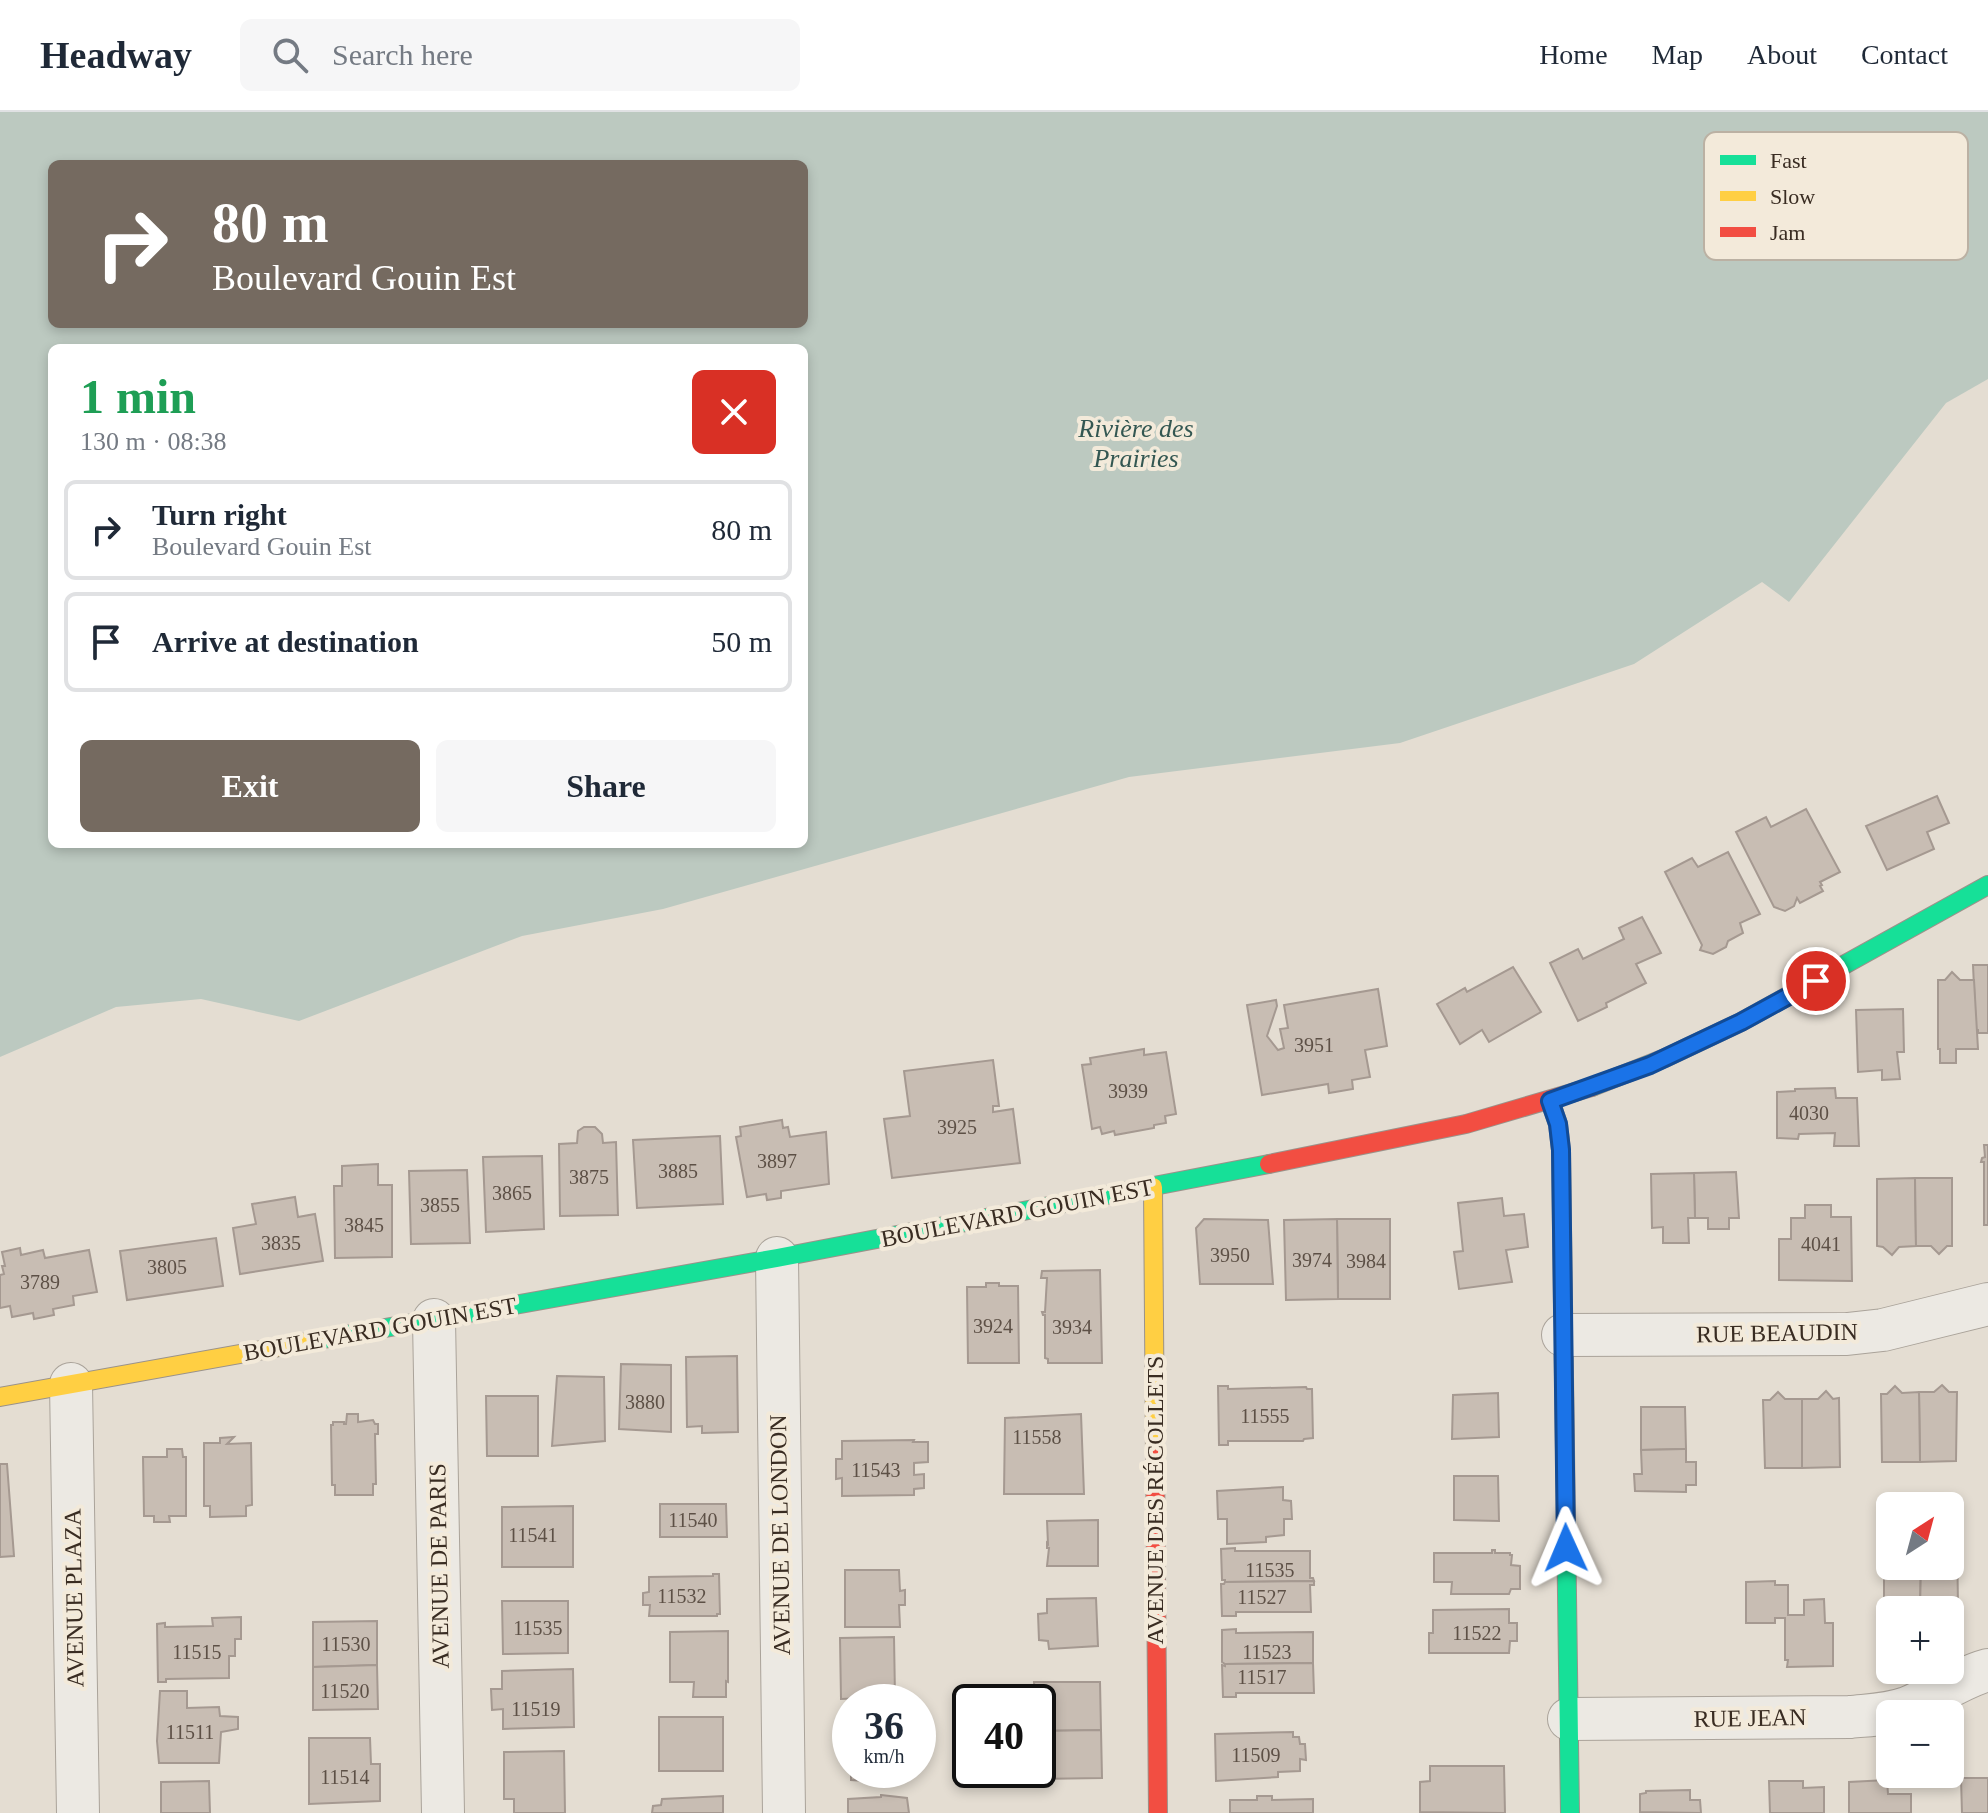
<!DOCTYPE html>
<meta charset="utf-8">
<style>
:root{--surface:#fff;--page:#f6f6f7;--text:#1f2937;--muted:#747a83;--line:#e0e1e3;--accent:#756a60}
body{margin:0;font-family:Georgia,serif;background:var(--page);color:var(--text);height:100vh;display:flex;flex-direction:column;font-size:30px;white-space:nowrap}
*{box-sizing:border-box;margin:0}
p{font-size:26px;color:var(--muted)}
.icon{flex:none;width:44px;height:44px;fill:none;stroke:currentColor;stroke-width:2;stroke-linecap:round;stroke-linejoin:round}
.map{position:relative;flex:1;overflow:hidden}
.details{position:absolute;left:48px;top:232px;width:760px;height:504px;display:flex;flex-direction:column;background:var(--surface);border-radius:12px;box-shadow:0 4px 12px #0003}
.details>*{flex:none}
.banner{position:absolute;left:48px;top:48px;width:760px;height:168px;border-radius:12px;box-shadow:0 4px 12px #0003;background:#756a60;color:#fff;overflow:hidden}
.needle{width:52px;rotate:36deg}
.controls{position:absolute;left:1876px;top:1380px;display:grid;gap:16px}
.controls a{display:grid;place-items:center;width:88px;height:88px;border-radius:12px;background:var(--surface);box-shadow:0 4px 12px #0003;font-size:40px}
.speed{position:absolute;left:832px;top:1572px;display:flex;gap:16px;font-size:40px;font-weight:700;text-align:center}
.speed>*{display:grid;place-content:center;width:104px;height:104px;border-radius:50%;background:var(--surface);box-shadow:0 4px 12px #0003;line-height:1}
.speed small{font-size:20px;font-weight:400}
.speed .limit{border:4px solid #111;border-radius:12px;background:#fff;color:#111}
.pin{position:absolute;display:grid;place-items:center;width:68px;height:68px;color:#fff;margin:-34px;border:4px solid #fff;border-radius:50%;box-shadow:0 2px 8px #0007}
.me{position:absolute;width:88px;margin:-44px;rotate:359deg;stroke-linejoin:round;filter:drop-shadow(0 0 6px #0008)}
.turn{display:flex;align-items:center;gap:28px;height:168px;padding:0 32px;font-size:36px}
.turn .icon{width:104px;height:104px;stroke-width:2.5}
.turn b{display:block;font-size:56px;line-height:68px}
.round{display:grid;place-items:center;flex:none;width:84px;height:84px;border-radius:12px;background:var(--page)}
.headline{display:flex;align-items:center;justify-content:space-between;height:136px;padding:0 32px}
h1{font-size:48px;font-weight:800;line-height:60px;color:#1e9e55}
.primary-button{display:flex;gap:16px;margin-top:auto;padding:16px 32px}
.primary-button a{flex:1;height:92px;border-radius:12px;background:var(--accent);color:#fff;font-size:32px;font-weight:800;line-height:92px;text-align:center}
.primary-button a+a{background:var(--page);color:var(--text)}
ul{padding:0;list-style:none}
li{display:flex;align-items:center;gap:24px;height:100px;margin:0 16px 12px;padding:0 16px;border:4px solid var(--line);border-radius:12px}
li div{flex:1}
li b{display:block;font-size:30px}
li em{font-style:normal}
header{display:flex;align-items:center;gap:48px;box-sizing:border-box;height:112px;padding:0 40px;background:var(--surface);border-bottom:2px solid var(--line)}
header strong{font-size:38px}
nav{display:flex;gap:44px;margin-inline-start:auto;font-size:28px}
.search{width:560px;height:72px;background:var(--page);display:flex;align-items:center;gap:20px;box-sizing:border-box;padding:0 28px;border-radius:12px;color:var(--muted);font-size:30px}
.map>svg:first-child{display:block}
.water{fill:#bcc9c0;fill-rule:evenodd}
.building{fill:#c8bdb3;stroke:#a59991;stroke-width:2}
.lines{fill:none;stroke-linecap:round;stroke-linejoin:round}
.street-casing{stroke:#aaa39a;stroke-width:44}
.fast-casing{stroke:#9a928a;stroke-width:20}
.slow-casing{stroke:#9a928a;stroke-width:20}
.jam-casing{stroke:#9a928a;stroke-width:20}
.street{stroke:#ece9e3;stroke-width:42}
.fast{stroke:#16e098;stroke-width:18}
.slow{stroke:#ffcf43;stroke-width:18}
.jam{stroke:#f24e42;stroke-width:18}
.route-casing{stroke:#114b97;stroke-width:20}
.route{stroke:#1a73e8;stroke-width:14}
.labels{text-anchor:middle;stroke-width:8;stroke-linejoin:round;paint-order:stroke}
.number-label{font-size:20px;fill:#5d5046}
.street-label{font-size:24px;fill:#392c22;stroke:#f3eada}
.water-label{font-size:26px;font-style:italic;fill:#335752;stroke:#f3eada}
.key{fill:#f3eada;stroke:#bbb1a3;stroke-width:2}
.key-label{font-size:22px;fill:#392c22}
</style>
<header>
<strong>Headway</strong>
<div class="search"><svg class="icon" aria-label="search" viewBox="0 0 24 24"><circle cx="10" cy="10" r="6"/><path d="M15 15l6 6"/></svg>Search here</div>
<nav><a>Home</a><a>Map</a><a>About</a><a>Contact</a></nav>
</header>
<div class="map">
<svg width="1988" height="1701" viewBox="0 0 1988 1701">
<rect width="100%" height="100%" fill="#e4ddd2"/>
<path class="water" d="M0 0H1988V267L1946 291 1789 490 1762 470 1634 552 1400 631 1129 665 663 797 522 824 299 909 201 887 116 895 0 945ZM52 52H804V212H52ZM52 236H804V732H52Z"/>
<g class="building">
<path d="M1937 684 1949 711 1927 720 1934 737 1887 758 1866 714Z"/>
<path d="M1806 697 1840 760 1820 770 1822 773 1820 774 1823 779 1800 791 1797 786 1794 794 1785 799 1774 795 1736 720 1766 705 1771 715Z"/>
<path d="M1728 740 1760 802 1740 811 1743 821 1728 829 1726 835 1713 842 1700 838 1702 833 1665 760 1692 746 1698 755Z"/>
<path d="M1642 805 1661 841 1636 852 1646 871 1606 891 1607 895 1578 909 1550 851 1578 837 1583 847 1624 827 1619 816Z"/>
<path d="M1973 853H1988V921H1978V918H1976Z"/>
<path d="M1513 855 1541 900 1489 930 1482 918 1460 932 1437 892 1465 876 1467 880Z"/>
<path d="M1952 860 1960 868H1974L1978 937H1956V951H1940V937H1938V868H1945Z"/>
<path d="M1378 877 1387 934 1365 938 1370 965 1352 968 1353 977 1329 981 1328 972 1262 983 1247 893 1276 888 1277 894 1267 924 1278 938 1284 936 1280 917 1288 916 1284 893Z"/>
<path d="M1903 897 1904 940H1897L1900 967 1882 968V958L1858 960 1856 898Z"/>
<path d="M1144 937V943L1166 940 1176 1002 1165 1004 1166 1011 1154 1013V1016L1115 1023 1114 1019 1102 1022 1100 1015 1092 1017 1082 953 1091 952 1090 946Z"/>
<path d="M993 948 999 994H993V1000L1013 997 1020 1051 892 1066 884 1007 910 1004 904 959Z"/>
<path d="M1835 976 1836 986H1857L1859 1034H1834L1835 1021 1799 1022 1798 1027 1777 1026V980L1795 979V977Z"/>
<path d="M782 1008 783 1016 788 1015 790 1025 826 1020 829 1072 781 1079V1086L767 1088 766 1082 747 1085 736 1025 741 1024 740 1015Z"/>
<path d="M584 1015H595L602 1022 603 1031 616 1030 618 1103 560 1104 559 1032 577 1031 578 1019Z"/>
<path d="M720 1024 723 1092 637 1096 633 1028Z"/>
<path d="M1984 1033H1988V1113H1984V1050H1981L1982 1046 1985 1045Z"/>
<path d="M542 1044 544 1117 486 1120 483 1045Z"/>
<path d="M378 1052V1073H392V1145L335 1146 334 1074H342V1054Z"/>
<path d="M467 1058 470 1131 411 1132 409 1059Z"/>
<path d="M1736 1060 1739 1106H1729V1117H1708V1106H1695L1694 1061Z"/>
<path d="M1694 1061 1695 1106H1688L1689 1131H1663V1115L1652 1116 1651 1062Z"/>
<path d="M1915 1066 1916 1134 1899 1135 1892 1143 1883 1135 1877 1134V1067Z"/>
<path d="M1915 1066H1952V1134H1947L1939 1142 1931 1134H1916Z"/>
<path d="M295 1085 298 1105 315 1102 323 1149 240 1162 233 1116 256 1112 252 1092Z"/>
<path d="M1502 1086 1504 1104 1524 1102 1528 1135 1506 1138 1512 1170 1459 1177 1454 1140 1463 1139 1458 1091Z"/>
<path d="M1805 1093H1831V1105H1851L1852 1169 1779 1168V1127H1791V1106H1805Z"/>
<path d="M1204 1107 1268 1108 1273 1172H1200L1196 1116Z"/>
<path d="M1337 1107H1390V1187H1338Z"/>
<path d="M1337 1107 1338 1187 1286 1188 1284 1108Z"/>
<path d="M216 1126 223 1174 127 1188 120 1139Z"/>
<path d="M20 1136 21 1143 43 1138 45 1146 89 1138 97 1180 73 1184 74 1193 53 1197 54 1203 34 1207 33 1201 12 1205 10 1194 0 1196V1163L4 1162 2 1154H5L2 1140Z"/>
<path d="M1100 1158 1102 1251H1048V1247L1045 1246V1203H1043L1042 1200H1045L1047 1166H1041L1042 1159Z"/>
<path d="M986 1171H999V1174H1018L1019 1251H968L967 1175H986Z"/>
<path d="M737 1244 738 1320 702 1321V1314L687 1315 686 1245Z"/>
<path d="M621 1252 671 1253V1320L619 1317Z"/>
<path d="M557 1264 604 1265 605 1329 552 1334Z"/>
<path d="M1942 1273 1949 1280H1957L1956 1349 1920 1350 1919 1280H1934Z"/>
<path d="M1218 1274H1228V1277L1306 1275 1307 1277H1312L1313 1326 1304 1327 1303 1329H1228V1333H1219Z"/>
<path d="M1895 1274 1902 1281 1919 1280 1920 1350H1882L1881 1282H1887Z"/>
<path d="M1826 1279 1833 1287 1839 1286 1840 1355 1802 1356V1287H1818Z"/>
<path d="M1778 1280 1785 1287H1802V1356H1765L1763 1288H1770Z"/>
<path d="M1498 1281 1499 1325 1452 1327 1453 1283Z"/>
<path d="M486 1284H538V1344H487Z"/>
<path d="M1641 1295H1685L1686 1337 1641 1338Z"/>
<path d="M347 1302H358V1310L373 1308 375 1312H378V1322H375L376 1372H373V1383H335V1373H332L331 1313H333V1310H344V1312H346Z"/>
<path d="M1081 1302 1084 1382H1004L1005 1306Z"/>
<path d="M234 1325 227 1332 251 1331 252 1393 246 1394V1404L210 1405V1394H204V1331H220V1326Z"/>
<path d="M914 1328 913 1330H928V1350L914 1351V1363L924 1362V1376L914 1377V1383L842 1384V1366L836 1367V1347H842V1329Z"/>
<path d="M167 1337H182L183 1345H186V1404H169L170 1410H154V1404H144L143 1345H167Z"/>
<path d="M1684 1337H1686V1350H1696V1373H1686V1380L1635 1379 1634 1362H1642L1641 1338Z"/>
<path d="M0 1352H7L14 1444 0 1445Z"/>
<path d="M1454 1364H1498L1499 1409 1454 1408Z"/>
<path d="M1283 1375V1388L1291 1389 1292 1407H1284V1423L1266 1425V1430L1227 1432V1407H1218L1217 1379Z"/>
<path d="M660 1392H726L727 1425H660Z"/>
<path d="M573 1394V1455H502V1395Z"/>
<path d="M1884 1407H1890V1454H1921L1920 1495 1905 1494 1902 1498H1892L1889 1494 1884 1495Z"/>
<path d="M1098 1408V1454H1047L1049 1436H1047V1431L1048 1432 1047 1409Z"/>
<path d="M1950 1426H1957L1958 1494H1953L1949 1498H1940L1936 1494 1920 1495 1921 1454H1950Z"/>
<path d="M1235 1436V1439H1310V1466H1313L1314 1469 1225 1470V1468H1222L1221 1437Z"/>
<path d="M1492 1438H1495V1441H1510V1443H1512L1511 1453 1520 1454V1477H1511L1509 1482H1451L1452 1470H1434V1441H1492Z"/>
<path d="M845 1458H899L900 1479 905 1478V1493H899L900 1515H845Z"/>
<path d="M713 1462H719L720 1502H717V1504H649L650 1493H643V1481L649 1480V1465L713 1464Z"/>
<path d="M1314 1469V1473H1310L1311 1500H1236V1504H1222L1221 1472H1224L1225 1470Z"/>
<path d="M1775 1469V1473H1788V1503H1804V1488L1824 1487 1825 1511H1833V1554L1787 1555 1788 1548H1785V1506H1775V1511H1746V1470Z"/>
<path d="M1096 1486 1098 1534 1049 1537 1048 1529 1039 1528 1038 1502 1047 1501V1487Z"/>
<path d="M502 1489H568V1541L503 1542Z"/>
<path d="M1509 1497V1511H1517V1529H1510L1509 1541H1429V1521H1433V1498Z"/>
<path d="M241 1505V1527H235V1544H229V1566L166 1567V1570H158L157 1512 165 1511V1515L213 1514 212 1506Z"/>
<path d="M377 1509V1553L313 1555V1510Z"/>
<path d="M1236 1517V1521L1313 1520V1551L1225 1552 1222 1550V1518Z"/>
<path d="M728 1519V1570L726 1569V1585H693L694 1570H670V1520Z"/>
<path d="M894 1525 895 1585 841 1587 840 1526Z"/>
<path d="M1313 1551 1314 1581H1236V1585H1223L1222 1553 1225 1554V1552Z"/>
<path d="M377 1553 378 1597 313 1598V1555Z"/>
<path d="M573 1557 574 1615 503 1617V1597L492 1598 491 1577H502V1559Z"/>
<path d="M1034 1570H1100L1101 1618 1038 1619V1590H1035Z"/>
<path d="M160 1579H187V1596L219 1595 220 1604 238 1605V1617L221 1620 219 1651H159L157 1629Z"/>
<rect x="659" y="1605" width="64" height="54"/>
<path d="M1101 1618 1102 1666 1036 1667V1658H1038V1619Z"/>
<path d="M1293 1620V1625H1299L1300 1632H1305L1306 1648 1300 1647V1659L1278 1660V1665L1216 1669 1215 1622Z"/>
<path d="M309 1626H370L371 1652H380V1689L309 1692Z"/>
<path d="M564 1639 565 1701H514V1687H504V1640Z"/>
<path d="M1430 1654H1504L1505 1701 1420 1700V1670L1430 1669Z"/>
<path d="M851 1658H900V1671L851 1668Z"/>
<path d="M1961 1666H1988V1701H1962Z"/>
<path d="M1887 1668 1888 1682H1911V1701H1849V1670Z"/>
<path d="M209 1669 210 1701H161V1670Z"/>
<path d="M1769 1669H1803V1676L1824 1675V1701H1770Z"/>
<path d="M1690 1678V1688H1700L1701 1701 1640 1700V1682L1646 1681V1679Z"/>
<path d="M881 1683 907 1686 909 1701H848V1687L881 1685Z"/>
<path d="M723 1684V1701H652L653 1694 661 1693 662 1687Z"/>
<path d="M1257 1684H1272V1688L1313 1687V1701H1230V1688H1257Z"/>
</g>
<g class="lines">
<g class="street-casing">
<g id="street">
<path d="M777 1146 784 1701"/>
<path d="M434 1208 443 1701"/>
<path d="M1563 1223 1847 1222 1883 1218 1988 1192"/>
<path d="M71 1272 78 1701"/>
<path d="M1569 1607 1850 1605C1869 1603 1888 1603 1907 1596 1934 1585 1959 1566 1988 1558"/>
</g>
</g>
<g class="fast-casing">
<g id="fast">
<path d="M1592 975 1665 946 1741 910 1988 773"/>
<path d="M1563 1192 1570 1701"/>
<path d="M318 1228 777 1146 1269 1052"/>
</g>
</g>
<g class="slow-casing">
<g id="slow">
<path d="M1153 1075 1155 1342"/>
<path d="M0 1285 318 1228"/>
</g>
</g>
<g class="jam-casing">
<g id="jam">
<path d="M1550 989 1558 1012 1561 1038 1563 1192"/>
<path d="M1269 1052 1466 1012 1592 975"/>
<path d="M1155 1342 1158 1701"/>
</g>
</g>
<use href="#street" class="street"/>
<use href="#fast" class="fast"/>
<use href="#slow" class="slow"/>
<use href="#jam" class="jam"/>
</g>
<g class="lines">
<g class="route-casing">
<path id="route" d="M1566 1436 1561 1038 1558 1012 1550 989 1650 953 1741 910 1816 869"/>
</g>
<use href="#route" class="route"/>
</g>
<g class="labels">
<g class="number-label">
<text x="1314" y="940">3951</text>
<text x="1128" y="986">3939</text>
<text x="1809" y="1008">4030</text>
<text x="957" y="1022">3925</text>
<text x="777" y="1056">3897</text>
<text x="678" y="1066">3885</text>
<text x="589" y="1072">3875</text>
<text x="512" y="1088">3865</text>
<text x="440" y="1100">3855</text>
<text x="364" y="1120">3845</text>
<text x="281" y="1138">3835</text>
<text x="1821" y="1139">4041</text>
<text x="1230" y="1150">3950</text>
<text x="1312" y="1155">3974</text>
<text x="1366" y="1156">3984</text>
<text x="167" y="1162">3805</text>
<text x="40" y="1177">3789</text>
<text x="993" y="1221">3924</text>
<text x="1072" y="1222">3934</text>
<text x="645" y="1297">3880</text>
<text x="1265" y="1311">11555</text>
<text x="1037" y="1332">11558</text>
<text x="876" y="1365">11543</text>
<text x="693" y="1415">11540</text>
<text x="533" y="1430">11541</text>
<text x="1270" y="1465">11535</text>
<text x="682" y="1491">11532</text>
<text x="1262" y="1492">11527</text>
<text x="538" y="1523">11535</text>
<text x="1477" y="1528">11522</text>
<text x="346" y="1539">11530</text>
<text x="197" y="1547">11515</text>
<text x="1267" y="1547">11523</text>
<text x="1262" y="1572">11517</text>
<text x="345" y="1586">11520</text>
<text x="536" y="1604">11519</text>
<text x="190" y="1627">11511</text>
<text x="1256" y="1650">11509</text>
<text x="345" y="1672">11514</text>
</g>
<g class="street-label">
<text transform="translate(1017 1101) rotate(-11)" y="8">BOULEVARD GOUIN EST</text>
<text transform="translate(380 1217) rotate(-10)" y="8">BOULEVARD GOUIN EST</text>
<text transform="translate(1777 1221) rotate(-1)" y="8">RUE BEAUDIN</text>
<text transform="translate(1155 1388) rotate(-90)" y="8">AVENUE DES RÉCOLLETS</text>
<text transform="translate(780 1423) rotate(-91)" y="8">AVENUE DE LONDON</text>
<text transform="translate(439 1454) rotate(-91)" y="8">AVENUE DE PARIS</text>
<text transform="translate(74 1486) rotate(-91)" y="8">AVENUE PLAZA</text>
<text transform="translate(1750 1606) rotate(-1)" y="8">RUE JEAN</text>
</g>
<g class="water-label">
<text x="1136" y="325">Rivière des<tspan x="1136" dy="30">Prairies</tspan></text>
</g>
</g>
<rect x="1704" y="20" width="264" height="128" rx="12" class="key"/>
<rect x="1720" y="43" width="36" height="10" fill="#16e098"/>
<rect x="1720" y="79" width="36" height="10" fill="#ffcf43"/>
<rect x="1720" y="115" width="36" height="10" fill="#f24e42"/>
<g class="key-label">
<text x="1770" y="56">Fast</text>
<text x="1770" y="92">Slow</text>
<text x="1770" y="128">Jam</text>
</g>
</svg>
<div class="controls">
<a><svg class="needle" viewBox="-14 -14 28 28"><path d="M0-13l5 13h-10z" fill="#e53935"/><path d="M0 13l5-13h-10z" fill="#747a83"/></svg></a>
<a>+</a>
<a>−</a>
</div>
<div class="speed"><div>36<small>km/h</small></div><div class="limit">40</div></div>
<div class="pin" style="left:1816px;top:869px;background:#d93025"><svg class="icon" aria-label="arrive" viewBox="0 0 24 24"><path d="M6 21V4h12l-3 4 3 4H6"/></svg></div>
<svg class="me" style="left:1566px;top:1436px" viewBox="-20 -20 40 40"><path d="M0-17L14 15 0 8-14 15z" fill="#1a73e8" stroke="#fff" stroke-width="4"/></svg>
<div class="banner">
<div class="turn"><svg class="icon" aria-label="right" viewBox="0 0 24 24"><path d="M7 20v-9h11M14 6l5 5-5 5"/></svg><div><b>80 m</b>Boulevard Gouin Est</div></div>
</div>
<section class="details">
<div class="headline"><div><h1>1 min</h1><p>130 m · 08:38</p></div><a class="round" style="background:#d93025;color:#fff"><svg class="icon" aria-label="close" viewBox="0 0 24 24"><path d="M6 6l12 12M18 6L6 18"/></svg></a></div>
<ul>
<li><svg class="icon" aria-label="right" viewBox="0 0 24 24"><path d="M7 20v-9h11M14 6l5 5-5 5"/></svg><div><b>Turn right</b><p>Boulevard Gouin Est</p></div><em>80 m</em></li>
<li><svg class="icon" aria-label="arrive" viewBox="0 0 24 24"><path d="M6 21V4h12l-3 4 3 4H6"/></svg><div><b>Arrive at destination</b></div><em>50 m</em></li>
</ul>
<div class="primary-button"><a>Exit</a><a>Share</a></div>
</section>
</div>
